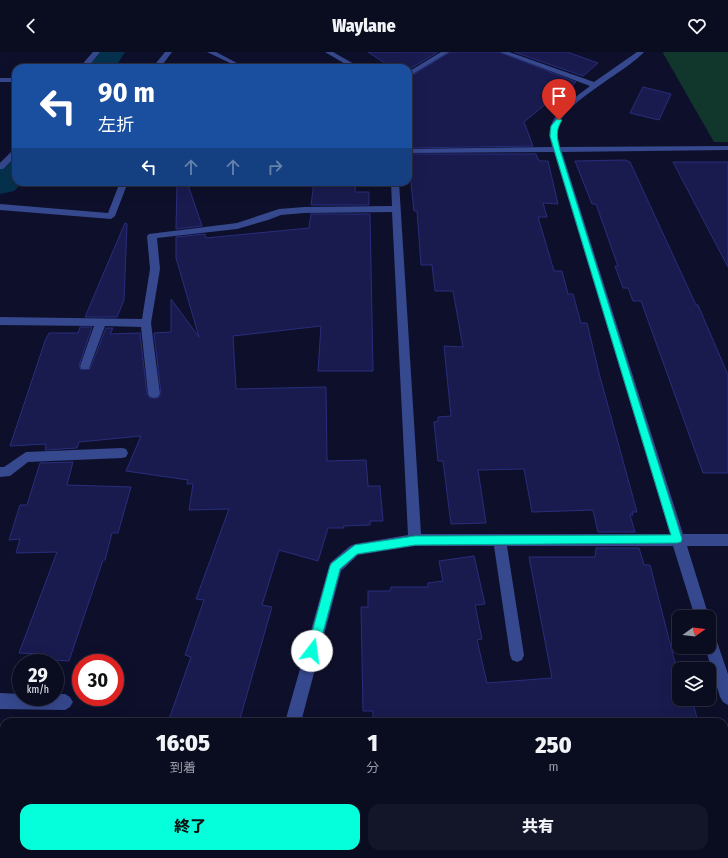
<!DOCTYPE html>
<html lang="ja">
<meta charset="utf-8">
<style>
:root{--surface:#0a0c20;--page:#131529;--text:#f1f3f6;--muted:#999ba5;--line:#2a2c3e;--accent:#05ffdb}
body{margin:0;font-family:"Fira Sans Condensed","Noto Sans JP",sans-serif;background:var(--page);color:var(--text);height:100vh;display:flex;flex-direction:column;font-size:15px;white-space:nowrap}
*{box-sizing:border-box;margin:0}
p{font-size:13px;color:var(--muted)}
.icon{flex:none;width:22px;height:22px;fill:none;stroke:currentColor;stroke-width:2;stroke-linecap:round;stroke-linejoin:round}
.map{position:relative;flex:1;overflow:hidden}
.panel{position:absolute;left:0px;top:666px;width:728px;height:140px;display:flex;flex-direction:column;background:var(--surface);border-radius:12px 12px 0 0;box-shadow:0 4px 16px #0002,0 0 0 1px var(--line)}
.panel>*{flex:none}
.guide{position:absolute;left:12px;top:12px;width:400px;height:122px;border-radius:12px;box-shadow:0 4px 16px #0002,0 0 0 1px var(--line);background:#1a4fa0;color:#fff;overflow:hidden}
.needle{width:26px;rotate:75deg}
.tools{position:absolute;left:672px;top:558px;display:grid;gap:8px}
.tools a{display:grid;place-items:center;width:44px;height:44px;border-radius:8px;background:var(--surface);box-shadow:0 4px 16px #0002,0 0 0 1px var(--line);font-size:20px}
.speed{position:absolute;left:12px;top:602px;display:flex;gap:8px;font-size:20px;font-weight:700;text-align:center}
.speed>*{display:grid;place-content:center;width:52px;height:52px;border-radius:50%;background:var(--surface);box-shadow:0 4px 16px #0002,0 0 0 1px var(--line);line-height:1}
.speed small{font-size:10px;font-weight:400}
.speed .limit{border:6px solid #d22;background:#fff;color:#111}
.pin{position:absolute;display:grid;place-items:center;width:34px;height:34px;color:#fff;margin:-41px -17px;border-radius:50% 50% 50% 0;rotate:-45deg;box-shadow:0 0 4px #0007}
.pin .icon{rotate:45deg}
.me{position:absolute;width:44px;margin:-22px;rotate:15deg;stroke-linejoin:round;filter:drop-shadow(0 0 3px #0008)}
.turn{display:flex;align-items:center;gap:14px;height:84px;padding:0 20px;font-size:18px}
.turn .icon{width:52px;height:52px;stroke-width:2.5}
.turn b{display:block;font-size:28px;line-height:34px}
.lanes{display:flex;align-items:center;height:38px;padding:0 20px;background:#0003;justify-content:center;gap:20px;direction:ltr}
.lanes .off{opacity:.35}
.eta{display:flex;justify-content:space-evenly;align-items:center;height:68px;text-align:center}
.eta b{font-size:24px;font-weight:800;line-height:28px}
.cta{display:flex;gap:8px;margin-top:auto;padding:8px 20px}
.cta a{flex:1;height:46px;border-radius:12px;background:var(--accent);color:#111;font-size:16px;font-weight:800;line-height:46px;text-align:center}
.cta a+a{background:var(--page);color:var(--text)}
header{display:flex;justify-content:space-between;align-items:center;height:52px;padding:0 20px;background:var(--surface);font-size:18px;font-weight:800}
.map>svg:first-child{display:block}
.green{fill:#11362c}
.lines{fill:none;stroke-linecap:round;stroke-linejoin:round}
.river{fill:#06314d;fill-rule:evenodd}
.building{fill:#191b4e;stroke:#292d7c}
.minor{fill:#36488e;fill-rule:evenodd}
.route{fill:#05ffdb;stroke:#03a68e}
</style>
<header><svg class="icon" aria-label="back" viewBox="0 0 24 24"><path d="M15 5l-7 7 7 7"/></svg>Waylane<svg class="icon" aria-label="heart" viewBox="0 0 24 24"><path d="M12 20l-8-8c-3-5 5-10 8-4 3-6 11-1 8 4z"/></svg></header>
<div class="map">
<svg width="728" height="806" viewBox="0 0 728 806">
<rect width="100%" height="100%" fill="#0e102b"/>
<path class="green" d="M664 0H728V90H714L663 1Z"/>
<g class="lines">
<g class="river">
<path d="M94 0H125L115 16H83Z"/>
<path d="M16 105V130H23L14 139 0 142V111L3 108Z"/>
</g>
</g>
<g class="building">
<path d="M368 0H438L408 18V16H392Z"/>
<path d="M450 0H499L576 30 565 40 561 39 524 70 533 94 408 96V33L413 30 408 26Z"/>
<path d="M514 0H567L598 11 583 24Z"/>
<path d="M643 35 671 42 659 68 630 61Z"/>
<path d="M408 102H536L539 109H548L558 152 543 151 547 165H538L554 219H562L568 242H573L581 271H587L599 321 637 460H632L633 463H630L635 480H598L593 458 532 460 524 417 478 418 486 471 451 472 443 409H438L434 370 438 369V365L451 364 444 294 463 295 453 239H435L432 213H421L417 159H414Z"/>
<path d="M625 108 630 110 696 253H698L728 323V421H703L641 249H633L628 236H623L615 214H618L596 152H592L575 109Z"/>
<path d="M673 110H728V215Z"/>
<path d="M177 130H187L202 174 176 177Z"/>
<path d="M314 130H356L355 140H369V153H311Z"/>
<path d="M311 162H370L373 319H318L321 274 233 284 236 337 326 335 327 409 366 408 368 434H380L383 469H370V473L343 474 344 476H328L318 509 279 498 262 553 272 555 239 670H168L191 605 185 603 204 548 196 547 229 457 189 458 193 432H187L188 428 126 419 141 384 79 390 77 396 45 398 46 392 10 394 45 289 49 281H78L80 275H92L79 314 81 318 90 317 106 276H113L110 282 140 281 147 342 150 346H158L161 342 154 281 171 280V247L199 285 176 206V185L205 182 206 186 309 176Z"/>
<path d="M125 171 127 172 124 248 117 265H85Z"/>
<path d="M73 410 67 433 131 435 118 481H112L105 508H103L69 609 39 607 41 602 19 601 57 500 16 501 20 487 9 488 20 453H27L40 411Z"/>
<path d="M596 496H639L644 513H650L679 626V647H692L698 670H373V659H363L361 555H368V539H390L391 535H428V531L443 529 439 509 474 504 485 552 475 553 482 587 477 588 487 631 552 626 529 505H595Z"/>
</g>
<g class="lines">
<g class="minor">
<path d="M93 0H100L87 16H79Z"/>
<path d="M165 0H172L160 16H152Z"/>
<path d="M207 0H216L237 11 232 12Z"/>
<path d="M325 0H333L361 16H352Z"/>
<path d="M441 0H449L408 25V20Z"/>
<path d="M500 0H509L594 30 637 0H644C626 20 563 50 557 77 556 83 559 89 560 95L728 94V98L562 100 683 482H728V494H687L709 565H695L673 494H507L524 603 522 608 517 610 512 608 510 603 494 494H415L358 503 341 519 301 670H285L330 511 350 494 355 492 408 483 392 160 304 161 281 163 268 168 237 177 157 186 160 217 151 271 160 342 158 345 154 346 150 345 148 342 141 275 105 274 90 314 89 317H81L80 314 94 274 0 273V265L142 267 150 217 147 184 149 182 237 171 279 157 304 155 392 154 391 130H399L421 482H670L554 100 408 101V97L552 95C551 89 548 83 550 77 554 59 576 45 590 34Z"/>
<rect x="0" y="26" width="16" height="4"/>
<path d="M13 98H16V104L3 117H0V111Z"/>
<path d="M120 130H128L115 164 111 167 0 158V152L108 161Z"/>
<path d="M122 396 126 397 128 401 126 405 122 406 28 410 10 424 0 425V415H4L26 400Z"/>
<path d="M709 579 714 581 728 622V653L723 650 720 645 705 595H709Z"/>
<path d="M0 641 21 642V645H55V642H65L70 645 73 650 70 655 65 658 0 657Z"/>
<path d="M249 802H267L266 806H248Z"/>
</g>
</g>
<path class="route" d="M557 67 562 68C555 79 557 86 560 98L682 487 681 490 677 491 415 493 357 502 340 517 318 599 316 603 312 605 309 603 307 599 330 514 332 511 355 493 415 484 671 483 550 84 551 74Z"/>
</svg>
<div class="tools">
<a><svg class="needle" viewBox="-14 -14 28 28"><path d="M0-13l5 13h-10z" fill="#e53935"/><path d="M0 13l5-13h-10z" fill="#999ba5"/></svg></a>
<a><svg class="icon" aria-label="layers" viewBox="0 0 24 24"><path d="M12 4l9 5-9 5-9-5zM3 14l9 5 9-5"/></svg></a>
</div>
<div class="speed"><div>29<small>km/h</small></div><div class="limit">30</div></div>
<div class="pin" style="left:559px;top:68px;background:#d93025"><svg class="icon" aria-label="arrive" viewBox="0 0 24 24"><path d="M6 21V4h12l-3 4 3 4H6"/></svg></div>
<svg class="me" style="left:312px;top:599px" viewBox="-20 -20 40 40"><circle r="19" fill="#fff"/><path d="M0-13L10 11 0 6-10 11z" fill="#05ffdb"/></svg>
<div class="guide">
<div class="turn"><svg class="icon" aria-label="left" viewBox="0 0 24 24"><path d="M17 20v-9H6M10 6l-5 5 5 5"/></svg><div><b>90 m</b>左折</div></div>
<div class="lanes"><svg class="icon" aria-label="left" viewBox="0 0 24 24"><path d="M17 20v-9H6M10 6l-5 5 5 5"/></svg><svg class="icon off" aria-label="ahead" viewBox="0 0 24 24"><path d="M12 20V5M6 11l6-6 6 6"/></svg><svg class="icon off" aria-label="ahead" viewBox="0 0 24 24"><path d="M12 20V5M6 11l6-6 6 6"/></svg><svg class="icon off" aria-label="right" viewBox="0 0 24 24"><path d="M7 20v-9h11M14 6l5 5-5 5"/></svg></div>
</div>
<section class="panel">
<div class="eta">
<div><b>16:05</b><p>到着</p></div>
<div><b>1</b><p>分</p></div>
<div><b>250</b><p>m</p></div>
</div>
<div class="cta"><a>終了</a><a>共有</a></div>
</section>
</div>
